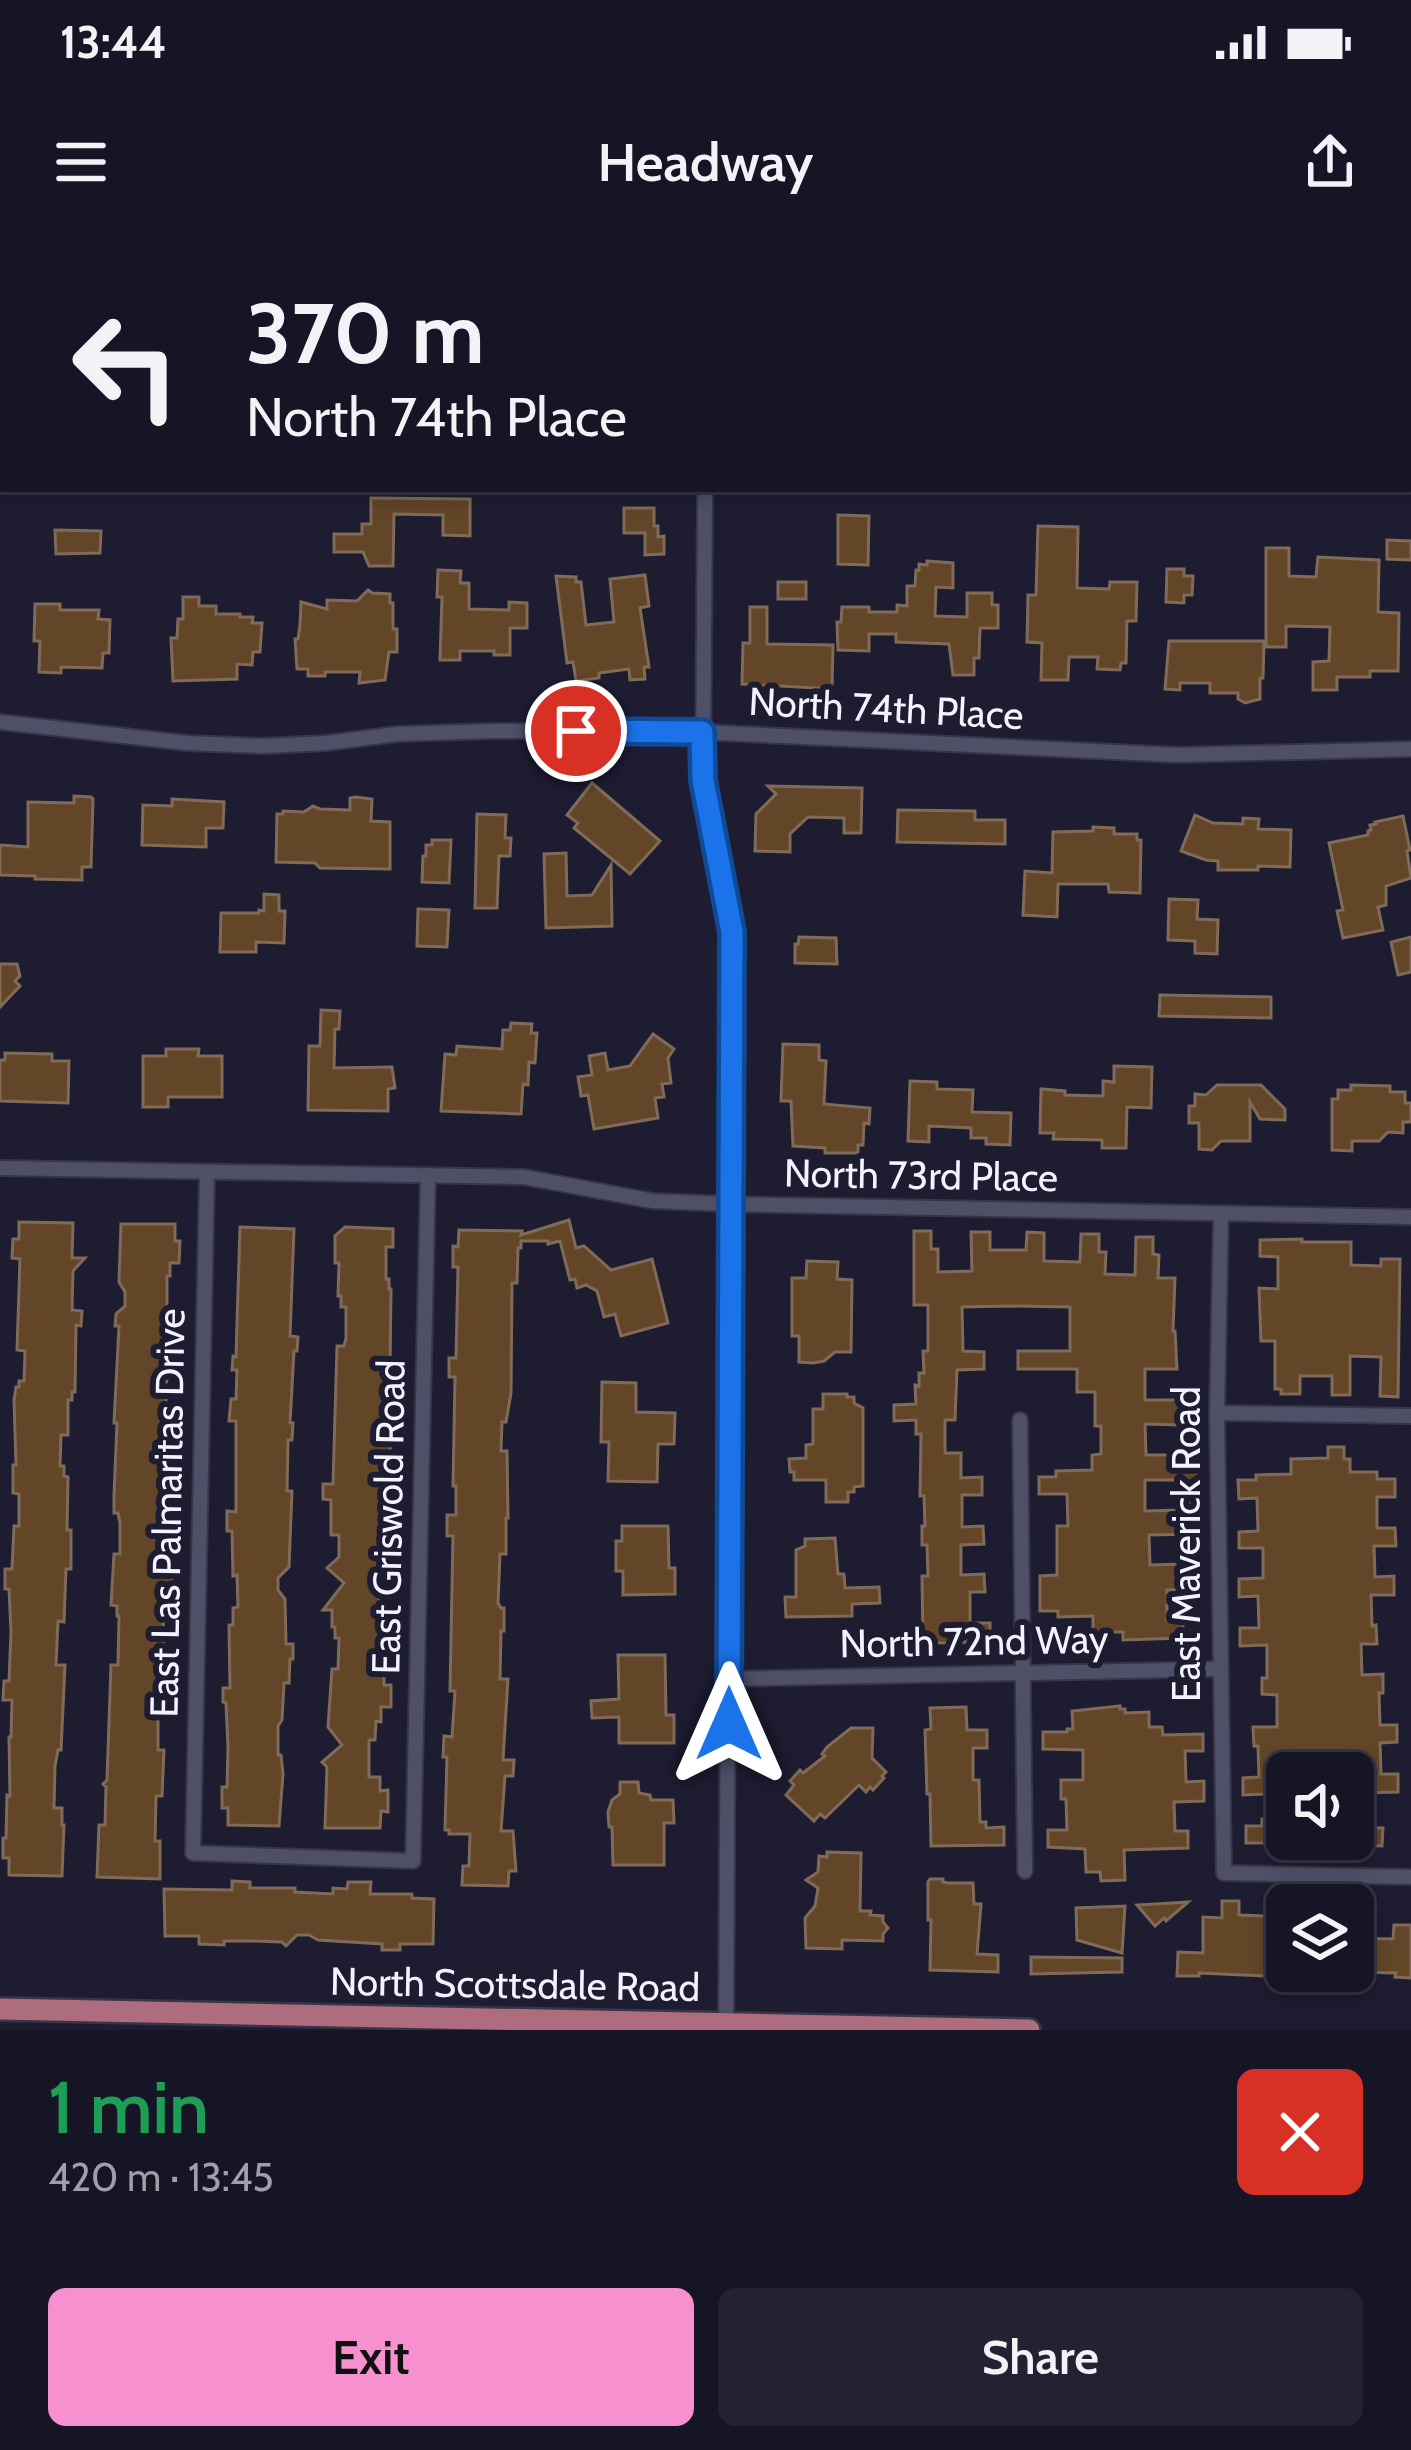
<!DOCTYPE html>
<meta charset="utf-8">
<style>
:root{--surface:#161525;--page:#232232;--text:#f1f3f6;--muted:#9e9fa7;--line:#353442;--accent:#f690cf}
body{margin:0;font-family:Cabin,sans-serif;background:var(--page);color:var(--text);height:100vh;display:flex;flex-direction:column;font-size:45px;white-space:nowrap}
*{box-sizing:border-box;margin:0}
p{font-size:39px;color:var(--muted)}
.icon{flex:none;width:66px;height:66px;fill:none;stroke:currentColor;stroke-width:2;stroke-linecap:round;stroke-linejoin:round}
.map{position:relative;height:1790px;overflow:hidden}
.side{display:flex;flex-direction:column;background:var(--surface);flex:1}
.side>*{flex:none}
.banner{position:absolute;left:0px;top:0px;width:1413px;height:252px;box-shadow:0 6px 18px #0003,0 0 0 3px var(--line);background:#161525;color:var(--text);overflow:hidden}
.controls{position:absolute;left:1266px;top:1512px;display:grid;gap:24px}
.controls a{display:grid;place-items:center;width:108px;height:108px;border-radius:18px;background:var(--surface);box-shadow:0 6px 18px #0003,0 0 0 3px var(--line);font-size:60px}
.pin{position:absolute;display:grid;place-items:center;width:102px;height:102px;color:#fff;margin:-51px;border:6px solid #fff;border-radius:50%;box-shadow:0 3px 12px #0007}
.me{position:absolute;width:132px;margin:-66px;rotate:0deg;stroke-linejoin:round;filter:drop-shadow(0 0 9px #0008)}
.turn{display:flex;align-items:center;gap:42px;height:252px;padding:0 48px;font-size:54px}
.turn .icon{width:156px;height:156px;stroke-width:2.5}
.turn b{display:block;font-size:84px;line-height:102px}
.round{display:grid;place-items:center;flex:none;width:126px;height:126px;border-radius:18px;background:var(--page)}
.head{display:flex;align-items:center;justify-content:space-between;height:204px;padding:0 48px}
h1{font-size:72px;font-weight:600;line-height:90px;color:#1e9e55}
.cta{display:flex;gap:24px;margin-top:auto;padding:24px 48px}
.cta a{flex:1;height:138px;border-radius:18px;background:var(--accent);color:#111;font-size:48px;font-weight:600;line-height:138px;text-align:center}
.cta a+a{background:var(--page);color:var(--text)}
.status{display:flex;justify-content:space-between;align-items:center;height:84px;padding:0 60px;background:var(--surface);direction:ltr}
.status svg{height:33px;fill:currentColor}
header{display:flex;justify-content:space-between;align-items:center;height:156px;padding:0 48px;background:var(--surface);font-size:54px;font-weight:600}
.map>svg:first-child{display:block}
.building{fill:#634528;stroke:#806b58;stroke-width:3;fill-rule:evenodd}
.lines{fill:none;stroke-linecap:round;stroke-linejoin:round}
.street-casing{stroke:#373546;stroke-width:18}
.primary-casing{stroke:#373546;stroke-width:26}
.street{stroke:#4f5068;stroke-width:14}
.primary{stroke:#ad6d7e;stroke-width:21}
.route-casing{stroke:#114b97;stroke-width:30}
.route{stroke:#1a73e8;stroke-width:21}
.labels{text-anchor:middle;stroke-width:12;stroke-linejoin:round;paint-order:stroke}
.street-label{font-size:39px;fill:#f2f3ff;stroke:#1d1c31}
</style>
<div class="status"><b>13:44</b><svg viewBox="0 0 49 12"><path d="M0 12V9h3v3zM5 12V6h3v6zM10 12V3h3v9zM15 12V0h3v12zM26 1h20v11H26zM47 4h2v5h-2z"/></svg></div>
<header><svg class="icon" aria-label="menu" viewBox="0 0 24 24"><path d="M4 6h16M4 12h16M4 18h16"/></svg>Headway<svg class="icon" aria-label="share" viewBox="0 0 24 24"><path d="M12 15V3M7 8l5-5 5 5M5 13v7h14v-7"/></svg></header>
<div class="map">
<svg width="1411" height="1790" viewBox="0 0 1411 1790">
<rect width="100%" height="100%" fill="#1d1c31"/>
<g class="building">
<path d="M371 258 470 259V296L443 295V275L394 274 393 326H369L363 312H334V294H362V284H371Z"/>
<path d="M624 268H654V286H658V297L664 296V314L645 315V293H624Z"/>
<path d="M838 275 869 276 868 325 838 324Z"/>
<path d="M1038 286 1078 287 1077 348 1109 349 1110 342H1137L1136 381H1127L1126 423H1121L1120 430 1097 429 1098 417H1069L1068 440H1041L1042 403 1027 402 1028 355H1036Z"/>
<path d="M55 290 101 291 100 313 56 314Z"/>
<path d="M1387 300 1411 301V320L1387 319Z"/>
<path d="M1266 308H1289V336L1316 337 1318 317 1379 320 1378 372 1399 373 1398 431H1370V437H1337V450H1313V422L1329 421 1330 387 1286 386V407H1266Z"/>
<path d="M927 321 953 323V348L936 347 935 376 967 377V353H992V365H998V388H980L979 418H974V435H953L949 404 896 402V394H869V411L838 410 837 382H841L842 367H869V372H897V365L907 366V346H915L916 330H919V324L927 325Z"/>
<path d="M1167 329H1184V336H1193L1192 355H1184V363L1166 362Z"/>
<path d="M438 330 461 331 460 343H469V369L509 370V362L527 363V388H510V415H494V411H460V420H440L442 357H437Z"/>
<path d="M645 335 649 366 640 368 649 427H644L645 439 630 440 629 429 599 433V438L576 441 573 422 567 423 556 336 576 337V342H581L586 385 614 382 610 339Z"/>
<rect x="778" y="342" width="28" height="17"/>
<path d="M368 350 372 353 390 354V363H393V389H397V412H389L385 440 359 443 360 432H325V436H308V429H297L295 399H298L300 385 301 362 327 369V360L357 361Z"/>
<path d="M183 357H199V366H216V374H240V377H253L252 383H262L260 412H253L252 425 237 424V439L173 441 171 398H177L178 379H183Z"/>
<path d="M35 364H60V370H99L98 379 110 380 109 413H103L102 428 61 427V433L39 432 40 401H34Z"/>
<path d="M750 367H767V404L833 405 832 449 742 444 743 403H750Z"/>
<path d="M1169 401H1264L1263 438H1260V459L1245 463 1238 459V453H1210V443H1180V450L1165 449Z"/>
<path d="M592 543 660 601 630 634 574 588 578 583 567 575Z"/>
<path d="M768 546 862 548 861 593H844V578L808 577 790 594V612L755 611 756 574 776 554Z"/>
<path d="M74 556 91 557 93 559 91 627H82V640L35 639V636L0 635V605L28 607V562L74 563Z"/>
<path d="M355 557 372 559 371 581 390 582V629L320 628 315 623 276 622 277 574H283V571L304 572 313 566 320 569 350 570V558Z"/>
<path d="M172 559 224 562 223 588H206V607L142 605 143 565 172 566Z"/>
<path d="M898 570 975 571V580H1005V604L897 602Z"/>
<path d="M477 574 506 575 505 598H511L510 616H499L497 668H475Z"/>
<path d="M1195 575 1213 583 1243 584V578L1259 579 1258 589 1291 590 1290 627 1258 626V630H1218V621L1206 620 1181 611Z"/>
<path d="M1403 576 1410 610 1407 611 1411 638 1386 646V665L1378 667 1383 690 1343 698 1337 671 1343 670 1329 603 1368 595V591L1371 590 1370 585 1376 584 1375 582Z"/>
<path d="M1093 587 1114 588V594H1137V600H1141L1140 653 1109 652 1108 644H1058L1057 677 1023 675 1025 631 1052 633 1053 592 1093 591Z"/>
<path d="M432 600H451L449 643 422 642 423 616H426V605H432Z"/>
<path d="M566 613 567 656 592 655 611 625 612 686 546 688 544 614Z"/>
<path d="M264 654 279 655V671H285L284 703 256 702V712H220L221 673H259V670L264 671Z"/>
<path d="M1169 659 1198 660 1197 679 1218 680 1217 714 1195 713V701L1168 700Z"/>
<path d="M418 669 449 670 447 707 417 706Z"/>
<path d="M799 697 836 698 837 724 795 723V704H798Z"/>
<path d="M1411 697V732L1398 735 1391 702Z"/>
<path d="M0 724H17L20 736 15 741 20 746 0 767Z"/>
<path d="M1160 755 1271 757V778L1159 776Z"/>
<path d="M321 770 340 771 339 789H335L334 828 392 827 395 848 388 849V871L308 870 309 806H320Z"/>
<path d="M511 783 532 784 531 793H537L535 823 529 822 528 845 523 844 521 874 441 871 445 814 456 815 457 806 502 809 503 790H510Z"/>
<path d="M653 794 674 809 668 818 671 843 662 844 664 857 655 858 658 878 594 889 588 855 581 856 578 837 592 835 589 816 605 813 608 830 630 826Z"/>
<path d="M783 804 819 805V820L826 821 824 864 870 868 869 884 864 883 863 905H858V913H825V908L793 906 791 861H781Z"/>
<path d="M166 809H199L198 816H222V857H168V867H143V816H166Z"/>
<path d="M5 813 52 814V821H69L68 863 0 861V820H5Z"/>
<path d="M1114 826 1152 827 1151 868 1127 867 1126 908H1102V900L1053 899 1054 893H1040L1041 849 1065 851V855L1103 856V841L1114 842Z"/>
<path d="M910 841 937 842V849L973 850 972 872 1011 873 1010 905 986 904V898H971V888L929 886V902L908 901Z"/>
<path d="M1217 845H1261L1285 869V880L1260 879 1250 862V901H1221L1212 910 1199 909V883H1189V866H1195V854L1206 855Z"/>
<path d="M1351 845 1390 846V852H1405V863H1411V882H1403V893L1388 892 1379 901H1352V911L1332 910V859H1338V850H1351Z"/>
<path d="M569 980 576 1008 584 1006 611 1030 652 1019 668 1083 621 1096 615 1074 604 1077 597 1051 586 1045 577 1048 575 1039 570 1040 560 1001 548 1004V1001H521V1008H518L517 1043H512L511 1153 506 1182H502L501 1211H507L508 1278H506V1314H500L498 1363 501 1368H504V1391H501L500 1439H508L503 1520H514L513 1536H505L501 1591H513L516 1631H509L508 1646 462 1645 463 1626H469L470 1594H449V1590H445L447 1517H443L444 1496 452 1497 455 1451H450L453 1296H447V1275H456V1246H453L455 1137H449V1118H456L458 1027H453V1006L458 1007 459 990 522 991 521 995Z"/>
<path d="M19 982 73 983 72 1018H85L73 1031 72 1070 82 1071 81 1086 76 1085 75 1152H72V1160H68V1195H61L60 1226H64V1236L68 1237 67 1290H71V1329H66L64 1382 58 1381 56 1425H65L61 1510H58L55 1526 54 1568H62V1585H64L62 1636 9 1635V1618H3V1598H6L7 1555 10 1556 9 1497H11L12 1460H3L4 1441H9L11 1392 9 1349H5V1329H12L14 1286H19V1254L13 1253V1225H16L14 1160 16 1147H19V1141H24L25 1111 17 1110 20 1019 12 1018 13 999H19Z"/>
<path d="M121 984H175V1001H180L179 1023H170V1036H167V1070H172V1112H178V1132H168L166 1146V1178H169V1223H175V1244H167L166 1284V1334H172V1353L163 1352 164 1443H171L170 1464H161V1478H158V1510H164L162 1556H156L155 1601H160V1639L97 1637 99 1585H105L106 1547 103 1544 107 1540 111 1425H118L119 1376H117V1366L111 1365 114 1314H120V1283L118 1273H114V1255L117 1183H114L119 1086H115L116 1074 125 1066V1052L119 1042Z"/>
<path d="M240 987 294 989 290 1096 298 1097 297 1111H294L290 1183H293L292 1200H288L287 1251H292L289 1327 278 1338V1350L285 1359 286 1404H293V1419H290L289 1443H284L282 1480 278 1486V1515H281L283 1534 279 1586 228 1585V1568H222V1547H227L228 1508 226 1463 223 1462V1448H230L229 1385H233V1368L238 1367 237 1335 233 1336 232 1291H227V1271L236 1272V1181H229L231 1159H236L237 1130H232L233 1116 236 1117Z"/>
<path d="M345 987 393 989V1007H386V1039H389V1049H391L390 1130H388L386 1169H393L389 1226H395L394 1247H385L383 1260 382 1292H387L385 1337H380L379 1370H382V1380H385L384 1445H391V1467H381V1482L376 1481 375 1500H369V1537H380V1551L388 1550V1572L381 1571 380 1588H325L327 1527 322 1522 342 1505 328 1487 332 1429H338L339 1398H335V1387H332V1370H323L344 1343 327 1328 339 1317V1295H331V1260L323 1259V1244H333L337 1106H344L346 1098V1067H341V1056H338L339 1023H335V996Z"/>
<path d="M914 991H931V1009H938V1032L972 1031 971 992H990V1010H1026L1027 992 1044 993V1021L1080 1022 1081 994H1099V1012H1106L1105 1034 1135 1035 1136 997H1153V1014L1159 1015 1158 1038H1175L1173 1091H1175L1177 1129H1145V1160H1179V1167H1198L1197 1221 1200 1294 1149 1295 1150 1325 1182 1324 1183 1331 1200 1330 1201 1349 1167 1350V1380H1183V1398L1123 1400V1392H1093V1376L1058 1377V1371H1040V1336L1057 1335V1286H1068L1067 1254H1039V1237H1056V1231L1092 1230V1215L1101 1214V1186H1095V1152H1077V1129H1018V1111H1070V1067L1010 1066 962 1067 963 1111 984 1112V1129L957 1130 955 1180H945V1213H961V1238L982 1237V1255H962V1287L983 1286 984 1304 961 1305V1335L984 1334 985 1352H970V1383H990V1402L934 1403V1399H923L922 1336H928L927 1305H922V1286H925L924 1256H920L921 1194H916V1180L894 1181V1165L916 1164 915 1145 919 1146V1133H924L923 1111H928V1065H914ZM1145 1184 1179 1185V1215H1146ZM1145 1240H1180V1270L1145 1271Z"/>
<path d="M1302 999V1002H1351V1025L1381 1026V1019H1400L1398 1157 1380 1156 1381 1117 1350 1116V1155H1332V1136H1300V1154H1281V1149H1275V1101H1261L1259 1048 1278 1049V1017L1260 1016V1000Z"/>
<path d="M807 1021 838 1022 837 1039 852 1040 851 1112H835L824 1121 813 1123 799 1122V1096H792V1038H806Z"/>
<path d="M602 1142 636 1143V1172L675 1173 674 1204H658L657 1242 608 1241 609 1202H601Z"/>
<path d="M823 1154H847V1157H854V1163L863 1168V1246L854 1247V1252H848V1262H826V1240H794V1232H790L789 1219 806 1218V1205L813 1204V1169H823Z"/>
<path d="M1328 1207H1344V1219H1350V1232H1377V1239H1395V1257H1377V1288H1395L1396 1306H1374L1375 1337 1394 1336V1355H1371L1372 1386 1376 1385 1377 1404H1361L1362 1435 1383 1434V1453H1379L1380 1485H1397V1502L1380 1503 1381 1534H1398V1552L1353 1553V1533H1287V1553L1243 1555V1538L1259 1537 1258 1506H1254L1253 1487H1277V1455L1262 1454V1438H1267V1405L1240 1406V1388H1259L1258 1356 1239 1357V1339L1263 1338V1308H1239V1292L1258 1291 1257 1258 1239 1259 1238 1240H1256V1235L1291 1234V1219L1328 1218Z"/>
<path d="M622 1286H668L669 1328H675V1354L623 1355V1331H616V1301H622Z"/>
<path d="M835 1298 838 1334H844L845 1348 879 1347 880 1363 852 1364V1376L786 1377 785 1357H796V1310L805 1306V1299Z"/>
<path d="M618 1415H665L666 1475H674V1503H619V1477L592 1478 591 1461 619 1459Z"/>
<path d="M1120 1466V1469H1125V1473L1149 1472V1487H1162L1163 1495 1203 1494V1511H1185L1186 1542 1204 1541V1561L1174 1562 1175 1591H1188V1608L1124 1610 1125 1640 1101 1641 1100 1632H1086L1085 1609 1048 1607V1590H1067L1066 1559H1061V1540H1083V1510L1043 1509V1492H1067V1489H1073L1072 1471Z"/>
<path d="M966 1467 967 1490H987V1508H973V1540H979L980 1582H986V1588L1004 1587V1605L931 1606 930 1554H927L925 1490 931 1489 930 1468Z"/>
<path d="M851 1488H873L872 1518 886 1532 882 1536 884 1538 873 1550 870 1547 866 1552 859 1545 825 1578 820 1574 814 1581 786 1555 794 1545 790 1541 800 1530 803 1533 825 1516 822 1514 827 1507Z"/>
<path d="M620 1542H638L639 1553 650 1555 651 1560H673L674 1583H664V1625H613L612 1587H609L608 1572 612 1560 620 1554Z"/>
<path d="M1262 1579 1287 1580V1603H1246V1586H1262Z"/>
<path d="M1353 1587 1383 1588 1382 1606 1353 1605Z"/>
<path d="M827 1612 861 1613 860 1671H871L870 1675 883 1676V1682L888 1688 883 1694V1701L842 1700V1709L806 1708 805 1678 815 1666 818 1648 806 1640 818 1632 819 1616 827 1617Z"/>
<path d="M930 1639H943V1642L948 1643H973L974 1664H981L977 1714 998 1715V1732L930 1730 931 1680H928V1642Z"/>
<path d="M232 1641 250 1642V1648H295V1652L333 1654V1648L347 1649 348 1642H371L370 1654H412V1658L434 1659 433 1704H400V1710H382V1704L318 1700 309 1695H297L286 1706 282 1702 252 1701H224V1705L199 1704V1696H165L164 1649 232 1650Z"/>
<path d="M1222 1661H1239V1675L1266 1676 1265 1696 1287 1697V1737L1199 1733V1736H1177L1178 1712 1203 1713V1677L1222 1678Z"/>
<path d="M1188 1662 1166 1681 1164 1678 1155 1686 1137 1665Z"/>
<path d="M1125 1666 1122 1713 1077 1700 1076 1668Z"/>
<path d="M1394 1685H1411V1738L1395 1737 1396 1733 1353 1732V1698L1393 1699Z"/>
<path d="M1031 1717 1122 1718V1732L1031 1734Z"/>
</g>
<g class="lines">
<g class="street-casing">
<g id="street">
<path d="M9 0 88 3"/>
<path d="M1410 37H1411"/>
<path d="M705 249 703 540 732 692 726 1790"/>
<path d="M0 482 187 503 263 506 326 503 397 494 492 491 702 492 1178 515 1411 509"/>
<path d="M0 928 524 937 653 961 729 964 1411 977"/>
<path d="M207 934 193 1613 413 1621 428 935"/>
<path d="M1221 973 1217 1173 1224 1633 1411 1637"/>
<path d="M1217 1173 1411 1176"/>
<path d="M1020 1180 1025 1631"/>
<path d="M730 1439 1220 1429"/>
</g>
</g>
<g class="primary-casing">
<path id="primary" d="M0 1769 1029 1790"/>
</g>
<use href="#street" class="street"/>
<use href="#primary" class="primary"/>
</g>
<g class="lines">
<g class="route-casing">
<path id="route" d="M576 491 702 492 703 540 732 692 729 1484"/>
</g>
<use href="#route" class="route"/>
</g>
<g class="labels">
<g class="street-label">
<text transform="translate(886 468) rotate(3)" y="14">North 74th Place</text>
<text transform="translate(921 935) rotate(1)" y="14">North 73rd Place</text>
<text transform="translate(167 1273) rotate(-89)" y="14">East Las Palmaritas Drive</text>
<text transform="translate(388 1277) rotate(-89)" y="14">East Griswold Road</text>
<text transform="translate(1186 1304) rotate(-90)" y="14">East Maverick Road</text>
<text transform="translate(974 1401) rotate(-1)" y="14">North 72nd Way</text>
<text transform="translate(515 1744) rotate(1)" y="14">North Scottsdale Road</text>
</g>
</g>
</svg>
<div class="controls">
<a><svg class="icon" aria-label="sound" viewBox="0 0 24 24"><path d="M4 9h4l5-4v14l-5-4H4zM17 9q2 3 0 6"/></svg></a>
<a><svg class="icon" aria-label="layers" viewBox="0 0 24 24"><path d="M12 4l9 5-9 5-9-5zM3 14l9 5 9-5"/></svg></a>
</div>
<div class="pin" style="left:576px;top:491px;background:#d93025"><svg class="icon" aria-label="arrive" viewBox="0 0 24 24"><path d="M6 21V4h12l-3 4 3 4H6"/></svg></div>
<svg class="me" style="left:729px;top:1484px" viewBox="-20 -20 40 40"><path d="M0-17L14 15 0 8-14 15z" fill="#1a73e8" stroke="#fff" stroke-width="4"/></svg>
<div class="banner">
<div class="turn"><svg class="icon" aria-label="left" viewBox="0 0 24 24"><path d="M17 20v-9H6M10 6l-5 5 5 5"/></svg><div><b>370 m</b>North 74th Place</div></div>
</div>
</div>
<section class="side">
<div class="head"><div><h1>1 min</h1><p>420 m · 13:45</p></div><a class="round" style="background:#d93025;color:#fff"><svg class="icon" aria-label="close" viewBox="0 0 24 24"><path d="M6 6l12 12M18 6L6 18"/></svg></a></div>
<div class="cta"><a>Exit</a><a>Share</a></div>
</section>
